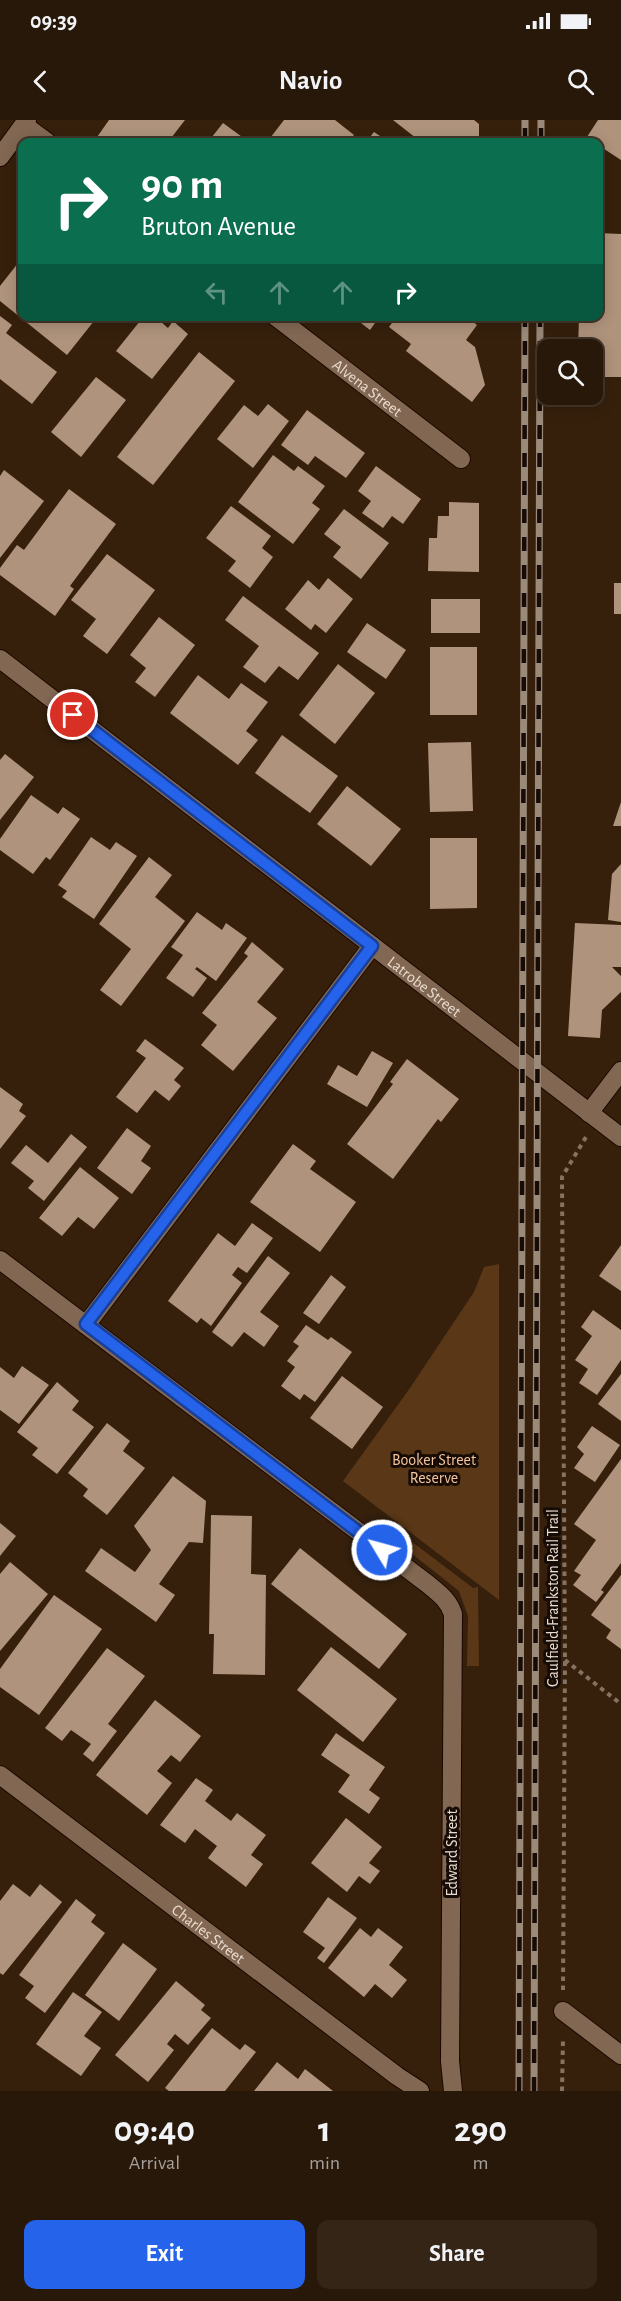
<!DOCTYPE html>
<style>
:root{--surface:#281809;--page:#342517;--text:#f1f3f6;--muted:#a5a09c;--line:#44372a;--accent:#2563eb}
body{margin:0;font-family:"Alegreya Sans",sans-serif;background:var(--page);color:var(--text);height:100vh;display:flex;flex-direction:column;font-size:22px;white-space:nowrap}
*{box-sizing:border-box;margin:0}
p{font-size:20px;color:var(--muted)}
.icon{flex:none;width:33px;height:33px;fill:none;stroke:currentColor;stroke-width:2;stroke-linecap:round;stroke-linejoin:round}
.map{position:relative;height:1971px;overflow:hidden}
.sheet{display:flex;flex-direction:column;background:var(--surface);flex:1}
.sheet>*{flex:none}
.guide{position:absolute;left:18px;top:18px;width:585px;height:183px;border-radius:12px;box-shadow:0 3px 15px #0003,0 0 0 2px var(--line);background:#0b6e4f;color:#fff;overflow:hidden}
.buttons{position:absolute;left:537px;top:219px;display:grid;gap:12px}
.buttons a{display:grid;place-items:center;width:66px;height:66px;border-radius:12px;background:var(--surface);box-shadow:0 3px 15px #0003,0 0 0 2px var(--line);font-size:30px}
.pin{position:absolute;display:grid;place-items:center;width:51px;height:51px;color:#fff;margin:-26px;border:3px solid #fff;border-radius:50%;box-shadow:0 2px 6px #0007}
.me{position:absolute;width:66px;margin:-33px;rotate:307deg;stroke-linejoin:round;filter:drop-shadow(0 0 4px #0008)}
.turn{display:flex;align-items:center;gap:21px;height:126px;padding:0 24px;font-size:27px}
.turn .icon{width:78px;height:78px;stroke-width:2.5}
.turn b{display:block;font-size:42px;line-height:51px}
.lanes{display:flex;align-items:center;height:57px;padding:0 24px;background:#0003;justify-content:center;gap:30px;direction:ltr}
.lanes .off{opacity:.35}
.eta{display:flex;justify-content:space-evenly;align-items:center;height:102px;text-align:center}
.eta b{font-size:36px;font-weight:700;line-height:42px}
.cta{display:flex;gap:12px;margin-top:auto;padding:12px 24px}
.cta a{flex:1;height:69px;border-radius:12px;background:var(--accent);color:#fff;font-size:24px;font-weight:700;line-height:69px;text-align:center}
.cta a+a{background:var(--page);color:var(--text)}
.status{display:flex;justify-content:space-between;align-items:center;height:42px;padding:0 30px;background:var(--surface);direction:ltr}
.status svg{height:16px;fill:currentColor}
header{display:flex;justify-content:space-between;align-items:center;height:78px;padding:0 24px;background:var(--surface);font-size:27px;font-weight:700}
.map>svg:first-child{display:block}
.green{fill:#5a3717}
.building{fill:#af937c}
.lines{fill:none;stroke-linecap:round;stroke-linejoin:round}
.street-casing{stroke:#1c0800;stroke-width:20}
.secondary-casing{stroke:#1c0800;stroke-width:20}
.path{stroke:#857262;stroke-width:4;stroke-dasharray:4.5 4.5;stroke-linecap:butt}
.street{stroke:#826853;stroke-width:18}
.secondary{stroke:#826853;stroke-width:18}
.rail-casing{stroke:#9b897a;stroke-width:7}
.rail{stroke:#160c05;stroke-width:4.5;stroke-dasharray:14;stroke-linecap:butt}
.route-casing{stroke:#184099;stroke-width:15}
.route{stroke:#2563eb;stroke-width:10}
.labels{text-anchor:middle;stroke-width:6;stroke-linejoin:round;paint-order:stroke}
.street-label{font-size:16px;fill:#eadbcf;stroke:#160c05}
.park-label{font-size:16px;fill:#f7c59d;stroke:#160c05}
</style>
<div class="status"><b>09:39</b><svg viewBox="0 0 49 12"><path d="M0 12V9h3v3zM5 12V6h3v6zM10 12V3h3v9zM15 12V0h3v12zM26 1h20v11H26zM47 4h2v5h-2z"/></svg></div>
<header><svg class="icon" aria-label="back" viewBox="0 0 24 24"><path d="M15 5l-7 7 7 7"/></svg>Navio<svg class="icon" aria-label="search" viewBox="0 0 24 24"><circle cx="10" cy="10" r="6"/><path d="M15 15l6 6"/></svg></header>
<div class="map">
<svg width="621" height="1971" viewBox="0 0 621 1971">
<rect width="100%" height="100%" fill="#36200c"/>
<g class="green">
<path d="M499 1144V1480L343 1361 410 1268 474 1172 484 1147Z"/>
<path d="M395 1409 473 1468 478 1467 479 1546H467L468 1496 459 1471 392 1418 391 1415Z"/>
</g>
<g class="building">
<path d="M109 0H185L168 22H99L95 20Z"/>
<path d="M284 0H335L354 15 347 22H267Z"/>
<path d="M393 0H474L479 4V22H421Z"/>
<path d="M598 0H621V40L598 25V22L587 17Z"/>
<path d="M223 3 249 22H208Z"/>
<path d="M374 12 389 22H366Z"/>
<path d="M598 113 621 114V257H592V230H578L579 196H598Z"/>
<path d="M22 138V196H98L67 235 0 181V166Z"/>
<path d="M0 196 12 205 6 213 57 252 32 284 0 259Z"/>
<path d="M144 196H154L168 208 173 201 188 214 152 259 116 231Z"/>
<path d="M352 196H380L370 210Z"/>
<path d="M397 196H466L477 205 466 220 475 227 485 265 472 282 406 231 411 224 389 207Z"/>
<path d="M199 232 235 261 153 365 117 337Z"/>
<path d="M96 257 126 280 81 337 51 312Z"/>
<path d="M268 284 289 301 253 348 217 319 244 285 258 296Z"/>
<path d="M307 290 365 333 346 358 315 336 308 345 281 325Z"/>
<path d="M273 335 294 351 298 346 325 366 312 383 320 389 293 424 238 382Z"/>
<path d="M376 346 421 379 403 404 392 396 383 408 362 393 371 381 358 371Z"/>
<path d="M4 350 44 381 0 438V356Z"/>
<path d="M69 369 116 404 70 466 74 469 55 496 0 455V448L17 425 24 430Z"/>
<path d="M449 382 479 383V452L428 451 429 418H437L438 396H449Z"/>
<path d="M231 386 271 416 262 428 273 437 250 468 228 451 236 441 206 418Z"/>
<path d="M344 389 389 423 361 459 333 437 341 427 324 414Z"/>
<path d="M107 434 155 470 107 534 83 516 96 499 71 480Z"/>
<path d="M328 458 353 479 326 513 315 504 311 510 285 489 308 460 319 470Z"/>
<rect x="614" y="463" width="7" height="31"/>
<path d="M243 476 319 533 298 560 279 546 265 563 243 547 259 526 225 500Z"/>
<rect x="431" y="479" width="49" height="34"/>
<path d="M159 497 195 525 155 577 135 562 146 548 130 535Z"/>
<path d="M367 503 406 530 386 559 347 532Z"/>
<rect x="430" y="527" width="47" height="68"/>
<path d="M338 544 375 573 335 624 299 595Z"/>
<path d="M198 555 229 579 241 563 268 582 246 611 258 620 238 645 170 593Z"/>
<path d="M282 615 338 656 310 693 255 653Z"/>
<path d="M471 622 473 691 430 692 428 623Z"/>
<path d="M5 634 34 657 0 700V640Z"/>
<path d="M347 666 401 709 371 746 317 704Z"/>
<path d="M31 675 58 694 63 687 80 699 50 740 46 737 33 754 0 730V719Z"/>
<path d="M621 682V706H613Z"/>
<path d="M91 717 110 730 116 722 137 736 94 799 62 777 67 771 58 765Z"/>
<path d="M430 718H477V788L430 789Z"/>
<path d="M149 737 172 755 155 777 185 801 121 886 100 870 131 829 99 804Z"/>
<path d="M621 744V802L608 800 612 754Z"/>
<path d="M197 792 222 810 226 803 247 818 216 861 197 847 195 849 207 858 193 877 166 858 183 835 171 827Z"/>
<path d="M575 803 621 805V847H612L621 856V872L602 890 600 918 568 916Z"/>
<path d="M252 822 284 849 257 882 277 898 233 951 201 925 217 905 202 893 248 836 244 833Z"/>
<path d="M145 919 184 948 174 960 181 966 169 981 155 970 137 993 116 977 146 938 136 931Z"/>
<path d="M372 931 393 943 367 987 327 964 338 945 357 956Z"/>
<path d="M407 939 459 979 441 1002 438 999 393 1059 347 1024 393 964 390 962Z"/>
<path d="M0 967 23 984 19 991 26 996 0 1029Z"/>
<path d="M127 1008 151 1026 141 1041 151 1048 132 1074 97 1048Z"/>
<path d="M71 1014 87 1027 44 1081 28 1068 34 1061 11 1043 26 1025 48 1043Z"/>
<path d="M293 1024 316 1041 310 1049 356 1082 320 1132 250 1082Z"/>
<path d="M80 1047 119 1078 94 1109 78 1097 62 1116 39 1098Z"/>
<path d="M252 1103 273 1118 247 1153 238 1147 232 1155 242 1163 211 1206 201 1198 197 1203 168 1181 218 1113 235 1126Z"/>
<path d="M621 1125V1171L599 1156Z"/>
<path d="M268 1136 290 1153 260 1192 279 1206 264 1227 244 1212 232 1227 212 1212Z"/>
<path d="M331 1155 346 1167 319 1204 303 1193Z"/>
<path d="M593 1190 621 1210V1240L597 1275 579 1263 588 1249 575 1240 592 1216 581 1207Z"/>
<path d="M306 1205 328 1220 331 1217 352 1232 315 1282 304 1274 300 1280 281 1266 295 1247 287 1241 299 1226 293 1222Z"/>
<path d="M22 1246 49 1265 19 1304 0 1290V1247L14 1258Z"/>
<path d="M621 1254V1301L598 1284Z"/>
<path d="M342 1256 383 1287 352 1329 310 1298Z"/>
<path d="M57 1262 79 1281 72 1290 94 1307 57 1354 32 1335 38 1328 17 1312Z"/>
<path d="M107 1303 130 1321 123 1331 145 1348 107 1395 83 1376 88 1369 68 1353Z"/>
<path d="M592 1306 620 1325 595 1362 574 1348 584 1334 577 1327Z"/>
<path d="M621 1339V1443L601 1470 604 1472 596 1482 573 1465 581 1455 574 1451 596 1420 574 1404Z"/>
<path d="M173 1356 206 1381 203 1423 189 1422 159 1464 175 1475 156 1502 85 1451 101 1428 135 1452 151 1430 134 1406Z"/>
<path d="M211 1395 252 1396 251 1454 266 1455 265 1555 213 1554 214 1514H209Z"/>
<path d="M0 1403 16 1416 0 1436Z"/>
<path d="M300 1428 407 1514 379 1549 271 1464Z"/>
<path d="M10 1442 48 1474 0 1531V1454Z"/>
<path d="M621 1455V1529L606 1518 611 1510 591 1495Z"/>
<path d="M54 1475 102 1509 39 1595 0 1567V1549Z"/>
<path d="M331 1527 397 1579 363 1622 297 1570Z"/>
<path d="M107 1528 145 1556 108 1604 117 1611 93 1642 83 1634 91 1624 71 1610 62 1621 45 1608Z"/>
<path d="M155 1580 201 1616 180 1642 171 1635 157 1651 172 1663 147 1695 96 1655Z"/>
<path d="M336 1613 385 1647 369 1670 380 1678 369 1694 338 1672 350 1655 321 1635Z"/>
<path d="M196 1658 213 1670 205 1681 231 1701 237 1693 266 1715 251 1735 263 1744 246 1767 208 1738 217 1726 195 1709 185 1723 160 1705Z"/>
<path d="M346 1698 382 1727 369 1743 380 1751 370 1764 359 1756 347 1772 311 1743Z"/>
<path d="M13 1764 30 1777 40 1764 62 1782 3 1855 0 1853V1781Z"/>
<path d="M328 1777 357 1798 324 1843 317 1838 325 1828 303 1812Z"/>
<path d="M76 1779 96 1795 91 1802 105 1813 45 1893 25 1878 34 1866 19 1855Z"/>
<path d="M360 1808 371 1817 378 1808 403 1827 389 1845 407 1860 392 1878 375 1864 364 1877 328 1848Z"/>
<path d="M123 1823 157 1849 119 1901 85 1875Z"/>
<path d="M176 1861 205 1885 201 1890 211 1898 188 1925 175 1914 167 1924 174 1930 148 1962 115 1935Z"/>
<path d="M73 1872 102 1892 84 1916 101 1928 81 1956 36 1924Z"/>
<path d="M212 1908 240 1930 245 1924 256 1932 225 1971H169L165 1968Z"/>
<path d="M277 1942 298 1959 305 1949 333 1971H254Z"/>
</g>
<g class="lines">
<g class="street-casing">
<g id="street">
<path d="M24 5 47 22"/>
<path d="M0 37 27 0"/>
<path id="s1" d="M275 196 461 339"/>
<path d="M589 993 621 951"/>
<path d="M0 1140 429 1465C440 1474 449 1481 453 1494L450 1941 453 1971"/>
<path d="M86 1205 372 826"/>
<path id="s2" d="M0 1655 397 1956 420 1971"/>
<path d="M563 1891 621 1935"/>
</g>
</g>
<g class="secondary-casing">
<g id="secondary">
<path id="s3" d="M0 539 621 1017"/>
</g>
</g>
<g class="path">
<path d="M565 1540 621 1584"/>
<path d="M563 1870 565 1540 562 1057 586 1017"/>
<path d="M562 1971 563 1919"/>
</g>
<use href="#street" class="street"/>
<use href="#secondary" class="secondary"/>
<g class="rail-casing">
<g id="rail">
<path d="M525 22V0"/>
<path d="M541 22V0"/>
<path d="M519 1971 525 196"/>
<path d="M534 1971 540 196"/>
</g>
</g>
<use href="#rail" class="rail"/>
</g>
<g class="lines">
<g class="route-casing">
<path id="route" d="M73 595 372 826 86 1204 382 1430"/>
</g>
<use href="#route" class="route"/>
</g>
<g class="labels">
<g class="street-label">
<text dy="6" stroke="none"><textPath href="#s1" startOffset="117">Alvena Street</textPath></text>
<text dy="6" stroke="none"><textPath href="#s3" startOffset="536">Latrobe Street</textPath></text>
<text transform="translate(552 1478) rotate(-90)" y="6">Caulfield-Frankston Rail Trail</text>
<text transform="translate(451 1733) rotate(-90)" y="6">Edward Street</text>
<text dy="6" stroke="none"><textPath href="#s2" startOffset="262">Charles Street</textPath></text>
</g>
<g class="park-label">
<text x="434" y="1345">Booker Street<tspan x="434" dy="18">Reserve</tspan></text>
</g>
</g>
</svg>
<div class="buttons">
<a><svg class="icon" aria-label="search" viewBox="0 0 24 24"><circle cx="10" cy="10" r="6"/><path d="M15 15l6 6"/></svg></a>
</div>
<div class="pin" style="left:73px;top:595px;background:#d93025"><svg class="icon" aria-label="arrive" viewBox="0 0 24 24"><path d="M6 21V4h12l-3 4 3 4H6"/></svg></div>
<svg class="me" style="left:382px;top:1430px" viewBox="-20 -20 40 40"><circle r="17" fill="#2563eb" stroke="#fff" stroke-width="3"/><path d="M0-11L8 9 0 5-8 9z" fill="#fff"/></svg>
<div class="guide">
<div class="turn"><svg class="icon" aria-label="right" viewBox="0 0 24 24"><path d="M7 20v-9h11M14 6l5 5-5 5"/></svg><div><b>90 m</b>Bruton Avenue</div></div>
<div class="lanes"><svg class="icon off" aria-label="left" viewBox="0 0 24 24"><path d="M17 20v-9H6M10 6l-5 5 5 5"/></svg><svg class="icon off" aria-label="ahead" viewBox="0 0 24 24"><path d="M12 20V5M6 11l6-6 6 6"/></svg><svg class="icon off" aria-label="ahead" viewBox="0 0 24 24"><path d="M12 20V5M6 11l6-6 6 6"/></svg><svg class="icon" aria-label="right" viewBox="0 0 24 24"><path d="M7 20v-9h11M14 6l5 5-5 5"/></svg></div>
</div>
</div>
<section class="sheet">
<div class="eta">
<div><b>09:40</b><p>Arrival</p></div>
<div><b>1</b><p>min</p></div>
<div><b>290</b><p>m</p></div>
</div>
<div class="cta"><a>Exit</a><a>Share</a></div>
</section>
